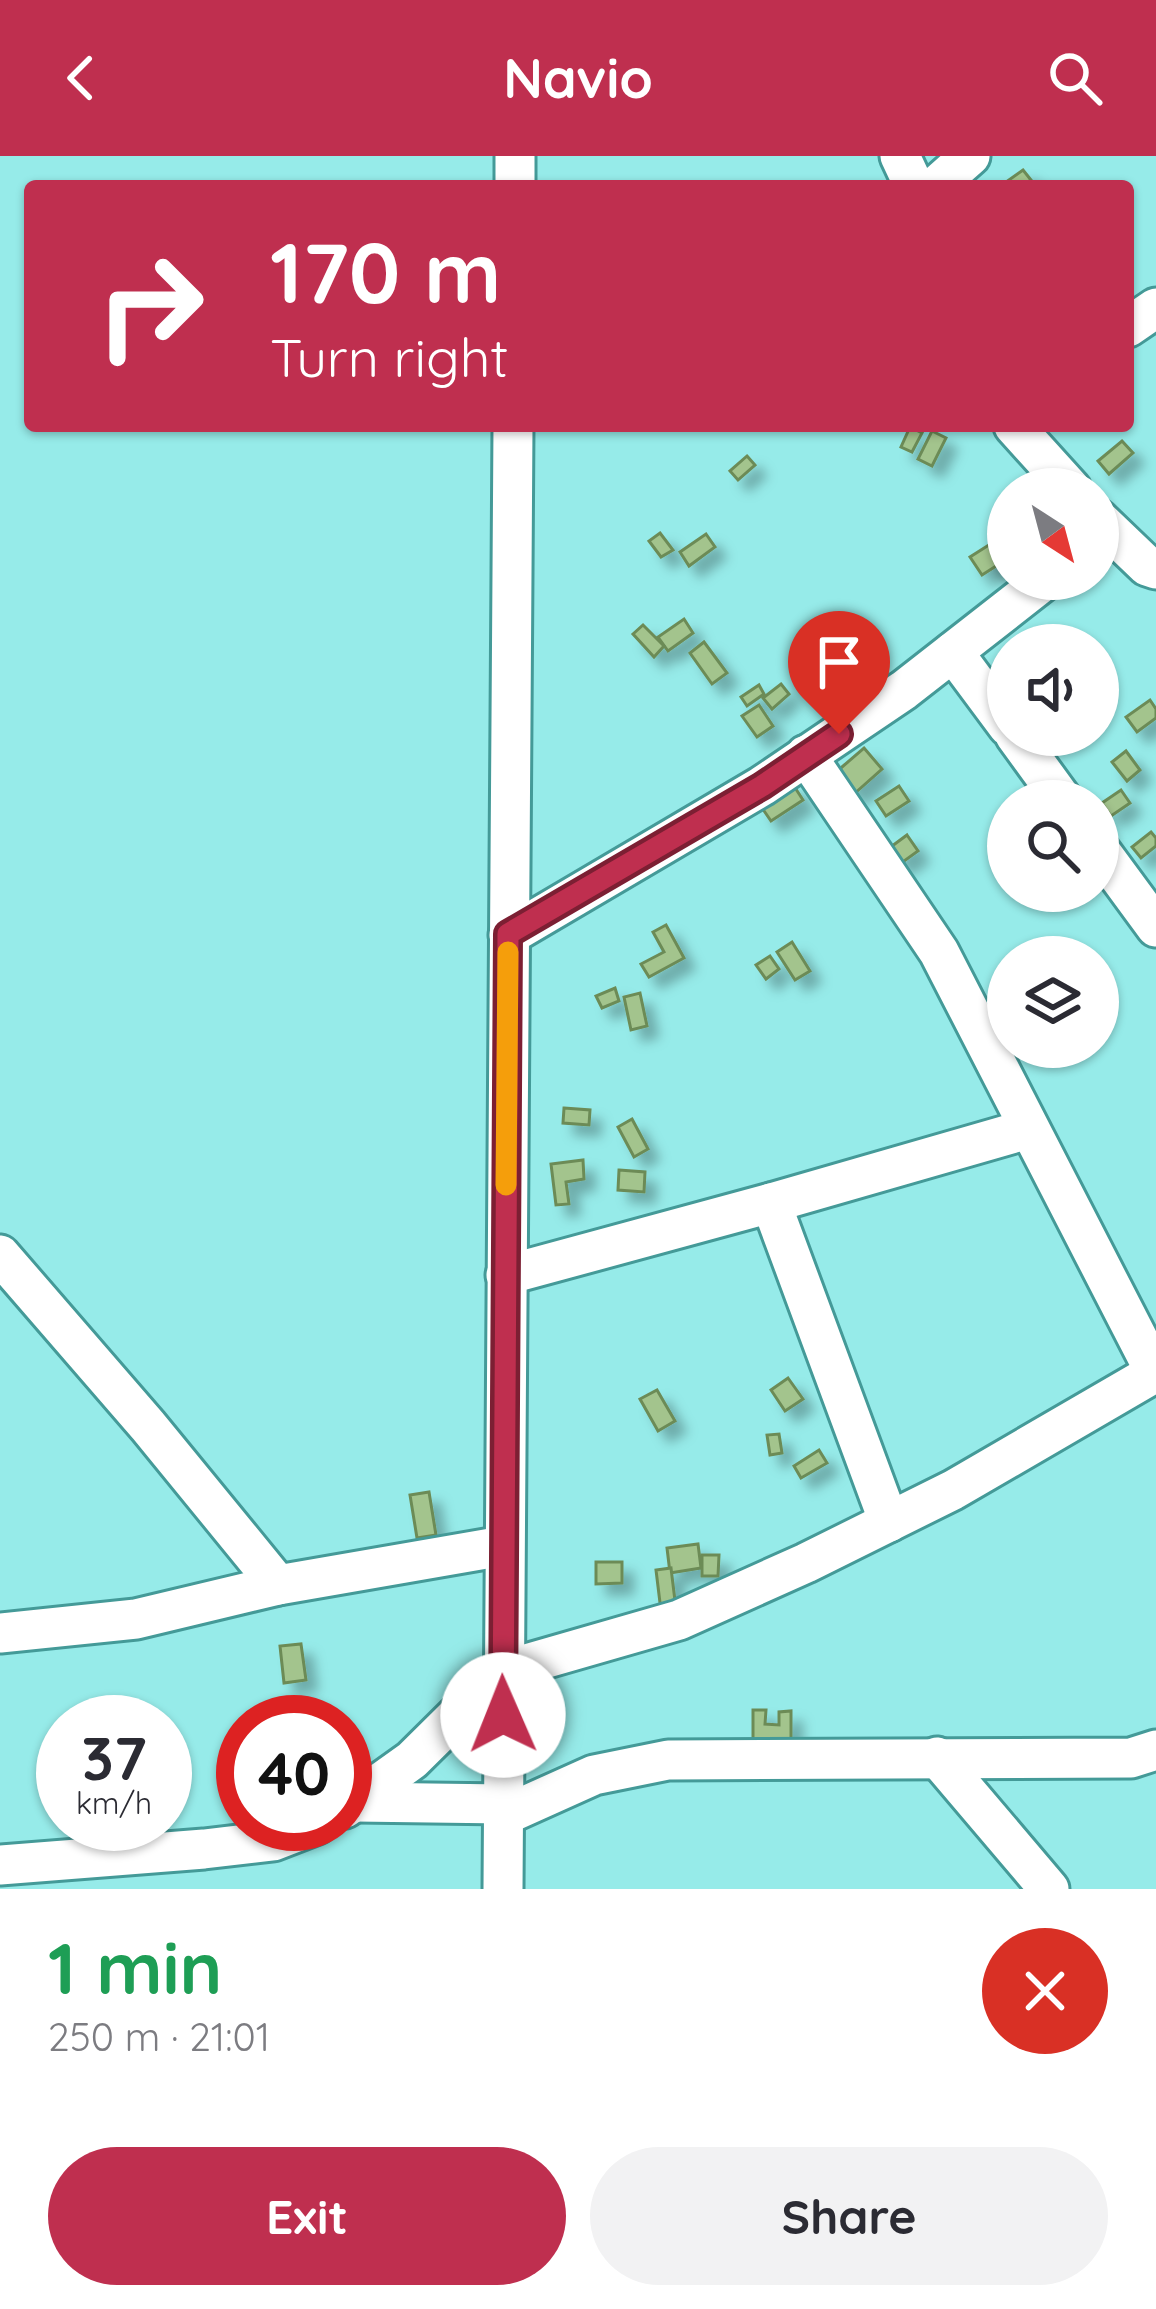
<!DOCTYPE html>
<meta charset="utf-8">
<style>
:root{--surface:#fff;--page:#f2f2f3;--text:#2b2b33;--muted:#7c7c81;--accent:#bf2f4f}
body{margin:0;font-family:Quicksand,sans-serif;background:var(--page);color:var(--text);height:100vh;display:flex;flex-direction:column;font-size:45px;white-space:nowrap}
*{box-sizing:border-box;margin:0}
p{font-size:39px;color:var(--muted)}
.icon{flex:none;width:66px;height:66px;fill:none;stroke:currentColor;stroke-width:2;stroke-linecap:round;stroke-linejoin:round}
.map{position:relative;height:1733px;overflow:hidden}
.drawer{display:flex;flex-direction:column;background:var(--surface);flex:1}
.drawer>*{flex:none}
.top-card{position:absolute;left:24px;top:24px;width:1110px;height:252px;border-radius:12px;box-shadow:0 3px 9px #0004;background:#bf2f4f;color:#fff;overflow:hidden}
.needle{width:78px;rotate:144deg}
.controls{position:absolute;left:987px;top:312px;display:grid;gap:24px}
.controls a{display:grid;place-items:center;width:132px;height:132px;border-radius:50%;background:var(--surface);box-shadow:0 3px 9px #0004;font-size:60px}
.speed{position:absolute;left:36px;top:1539px;display:flex;gap:24px;font-size:60px;font-weight:700;text-align:center}
.speed>*{display:grid;place-content:center;width:156px;height:156px;border-radius:50%;background:var(--surface);box-shadow:0 3px 9px #0004;line-height:1}
.speed small{font-size:30px;font-weight:400}
.speed .limit{border:18px solid #d22;background:#fff;color:#111}
.pin{position:absolute;display:grid;place-items:center;width:102px;height:102px;color:#fff;margin:-123px -51px;border-radius:50% 50% 50% 0;rotate:-45deg;box-shadow:0 0 12px #0007}
.pin .icon{rotate:45deg}
.me{position:absolute;width:132px;margin:-66px;rotate:359deg;stroke-linejoin:round;filter:drop-shadow(0 0 9px #0008)}
.turn{display:flex;align-items:center;gap:42px;height:252px;padding:0 48px;font-size:54px}
.turn .icon{width:156px;height:156px;stroke-width:2.5}
.turn b{display:block;font-size:84px;line-height:102px}
.round{display:grid;place-items:center;flex:none;width:126px;height:126px;border-radius:63px;background:var(--page)}
.overview{display:flex;align-items:center;justify-content:space-between;height:204px;padding:0 48px}
h1{font-size:72px;font-weight:800;line-height:90px;color:#1e9e55}
.primary-button{display:flex;gap:24px;margin-top:auto;padding:24px 48px}
.primary-button a{flex:1;height:138px;border-radius:72px;background:var(--accent);color:#fff;font-size:48px;font-weight:800;line-height:138px;text-align:center}
.primary-button a+a{background:var(--page);color:var(--text)}
header{display:flex;justify-content:space-between;align-items:center;height:156px;padding:0 48px;background:var(--accent);color:#fff;font-size:54px;font-weight:800}
.map>svg:first-child{display:block}
.building{fill:#a3c48d;stroke:#6c8b57;stroke-width:3;filter:url(#shadow)}
.lines{fill:none;stroke-linecap:round;stroke-linejoin:round}
.minor-casing{stroke:#449a98;stroke-width:45}
.minor{stroke:#fff;stroke-width:39}
.route-casing{stroke:#7c1f33;stroke-width:30}
.route{stroke:#bf2f4f;stroke-width:21}
.slow{stroke:#f59e0b;stroke-width:21}
</style>
<header><svg class="icon" aria-label="back" viewBox="0 0 24 24"><path d="M15 5l-7 7 7 7"/></svg>Navio<svg class="icon" aria-label="search" viewBox="0 0 24 24"><circle cx="10" cy="10" r="6"/><path d="M15 15l6 6"/></svg></header>
<div class="map">
<svg width="1156" height="1733" viewBox="0 0 1156 1733">
<defs>
<filter id="shadow"><feDropShadow dx="11" dy="11" stdDeviation="6" flood-color="#0004"/></filter>
</defs>
<rect width="100%" height="100%" fill="#96ebe9"/>
<g class="building">
<path d="M1023 14 1031 24 1022 30H1009L1006 26Z"/>
<path d="M910 271 922 277 912 296 901 291Z"/>
<path d="M932 275 946 282 932 310 918 303Z"/>
<path d="M1122 285 1133 297 1109 318 1098 305Z"/>
<path d="M747 300 755 309 738 324 730 315Z"/>
<path d="M660 377 673 394 661 401 649 385Z"/>
<path d="M706 378 715 391 689 410 680 396Z"/>
<path d="M992 387 1004 405 982 419 970 401Z"/>
<path d="M684 463 693 477 668 495 658 481Z"/>
<path d="M643 469 664 490 654 501 633 478Z"/>
<path d="M704 486 727 517 712 528 690 497Z"/>
<path d="M781 528 789 538 772 553 763 542Z"/>
<path d="M759 529 764 538 747 550 741 541Z"/>
<path d="M1150 544 1156 553V562L1137 576 1126 561Z"/>
<path d="M759 549 773 570 757 581 742 560Z"/>
<path d="M864 592 882 613 854 638 835 617Z"/>
<path d="M1126 595 1140 614 1127 625 1112 606Z"/>
<path d="M792 627 803 644 771 665 760 649Z"/>
<path d="M899 630 909 645 886 660 876 645Z"/>
<path d="M1121 634 1130 647 1111 660 1102 647Z"/>
<path d="M1151 676 1156 682V690L1141 702 1132 691Z"/>
<path d="M907 679 918 695 900 708 888 693Z"/>
<path d="M666 769 684 802 649 821 641 808 664 796 653 776Z"/>
<path d="M792 786 810 815 795 824 777 796Z"/>
<path d="M770 800 779 813 766 823 756 809Z"/>
<path d="M615 832 619 845 602 852 596 840Z"/>
<path d="M640 837 647 870 631 874 624 841Z"/>
<path d="M564 952 590 954 589 969 563 967Z"/>
<path d="M632 963 648 993 634 1001 618 971Z"/>
<path d="M583 1004 584 1023 566 1026 569 1048 556 1049 551 1008Z"/>
<path d="M619 1014 645 1016 644 1036 618 1034Z"/>
<path d="M788 1222 803 1243 785 1255 771 1234Z"/>
<path d="M657 1234 675 1265 658 1275 640 1243Z"/>
<path d="M779 1278 782 1297 770 1299 767 1279Z"/>
<path d="M819 1294 827 1307 801 1322 794 1310Z"/>
<path d="M429 1336 436 1379 417 1382 410 1339Z"/>
<path d="M698 1388 701 1412 670 1417 667 1392Z"/>
<path d="M702 1399H719L718 1420H702Z"/>
<path d="M596 1406H622V1427L596 1428Z"/>
<path d="M671 1412 676 1453 661 1455 656 1414Z"/>
<path d="M301 1488 306 1524 284 1527 280 1490Z"/>
<path d="M753 1554H766L765 1568 779 1569V1556L791 1555V1587H753Z"/>
</g>
<g class="lines">
<g class="minor-casing">
<g id="minor">
<path d="M900 0 914 30"/>
<path d="M515 30V0"/>
<path d="M936 30 970 0"/>
<path d="M1128 171 1156 152"/>
<path d="M1014 270 1071 333"/>
<path d="M1098 363 1147 410 1156 413"/>
<path d="M953 496 1008 570"/>
<path d="M1015 579 1063 645"/>
<path d="M806 599 939 796 1156 1218"/>
<path d="M1098 692 1156 771"/>
<path d="M509 779 762 630 904 534 1046 423"/>
<path d="M771 1047 889 1366"/>
<path d="M0 1099 148 1270 278 1429"/>
<path d="M506 1119 771 1047 1028 973"/>
<path d="M0 1477 136 1463 278 1429 503 1390"/>
<path d="M937 1601 1049 1733"/>
<path d="M356 1646 505 1648"/>
<path d="M345 1652 412 1604 502 1515 679 1464 806 1407 953 1334 1156 1216"/>
<path d="M505 1659 594 1619 668 1604 1131 1602 1156 1594"/>
<path d="M0 1709 204 1693 273 1685 317 1668"/>
<path d="M503 1733 513 270"/>
</g>
</g>
<use href="#minor" class="minor"/>
</g>
<g class="lines">
<g class="route-casing">
<path id="route" d="M503 1559 508 778 762 630 839 578"/>
</g>
<use href="#route" class="route"/>
<path class="slow" d="M506 1029 508 796"/>
</g>
</svg>
<div class="controls">
<a><svg class="needle" viewBox="-14 -14 28 28"><path d="M0-13l5 13h-10z" fill="#e53935"/><path d="M0 13l5-13h-10z" fill="#7c7c81"/></svg></a>
<a><svg class="icon" aria-label="sound" viewBox="0 0 24 24"><path d="M4 9h4l5-4v14l-5-4H4zM17 9q2 3 0 6"/></svg></a>
<a><svg class="icon" aria-label="search" viewBox="0 0 24 24"><circle cx="10" cy="10" r="6"/><path d="M15 15l6 6"/></svg></a>
<a><svg class="icon" aria-label="layers" viewBox="0 0 24 24"><path d="M12 4l9 5-9 5-9-5zM3 14l9 5 9-5"/></svg></a>
</div>
<div class="speed"><div>37<small>km/h</small></div><div class="limit">40</div></div>
<div class="pin" style="left:839px;top:578px;background:#d93025"><svg class="icon" aria-label="arrive" viewBox="0 0 24 24"><path d="M6 21V4h12l-3 4 3 4H6"/></svg></div>
<svg class="me" style="left:503px;top:1559px" viewBox="-20 -20 40 40"><circle r="19" fill="#fff"/><path d="M0-13L10 11 0 6-10 11z" fill="#bf2f4f"/></svg>
<div class="top-card">
<div class="turn"><svg class="icon" aria-label="right" viewBox="0 0 24 24"><path d="M7 20v-9h11M14 6l5 5-5 5"/></svg><div><b>170 m</b>Turn right</div></div>
</div>
</div>
<section class="drawer">
<div class="overview"><div><h1>1 min</h1><p>250 m · 21:01</p></div><a class="round" style="background:#d93025;color:#fff"><svg class="icon" aria-label="close" viewBox="0 0 24 24"><path d="M6 6l12 12M18 6L6 18"/></svg></a></div>
<div class="primary-button"><a>Exit</a><a>Share</a></div>
</section>
